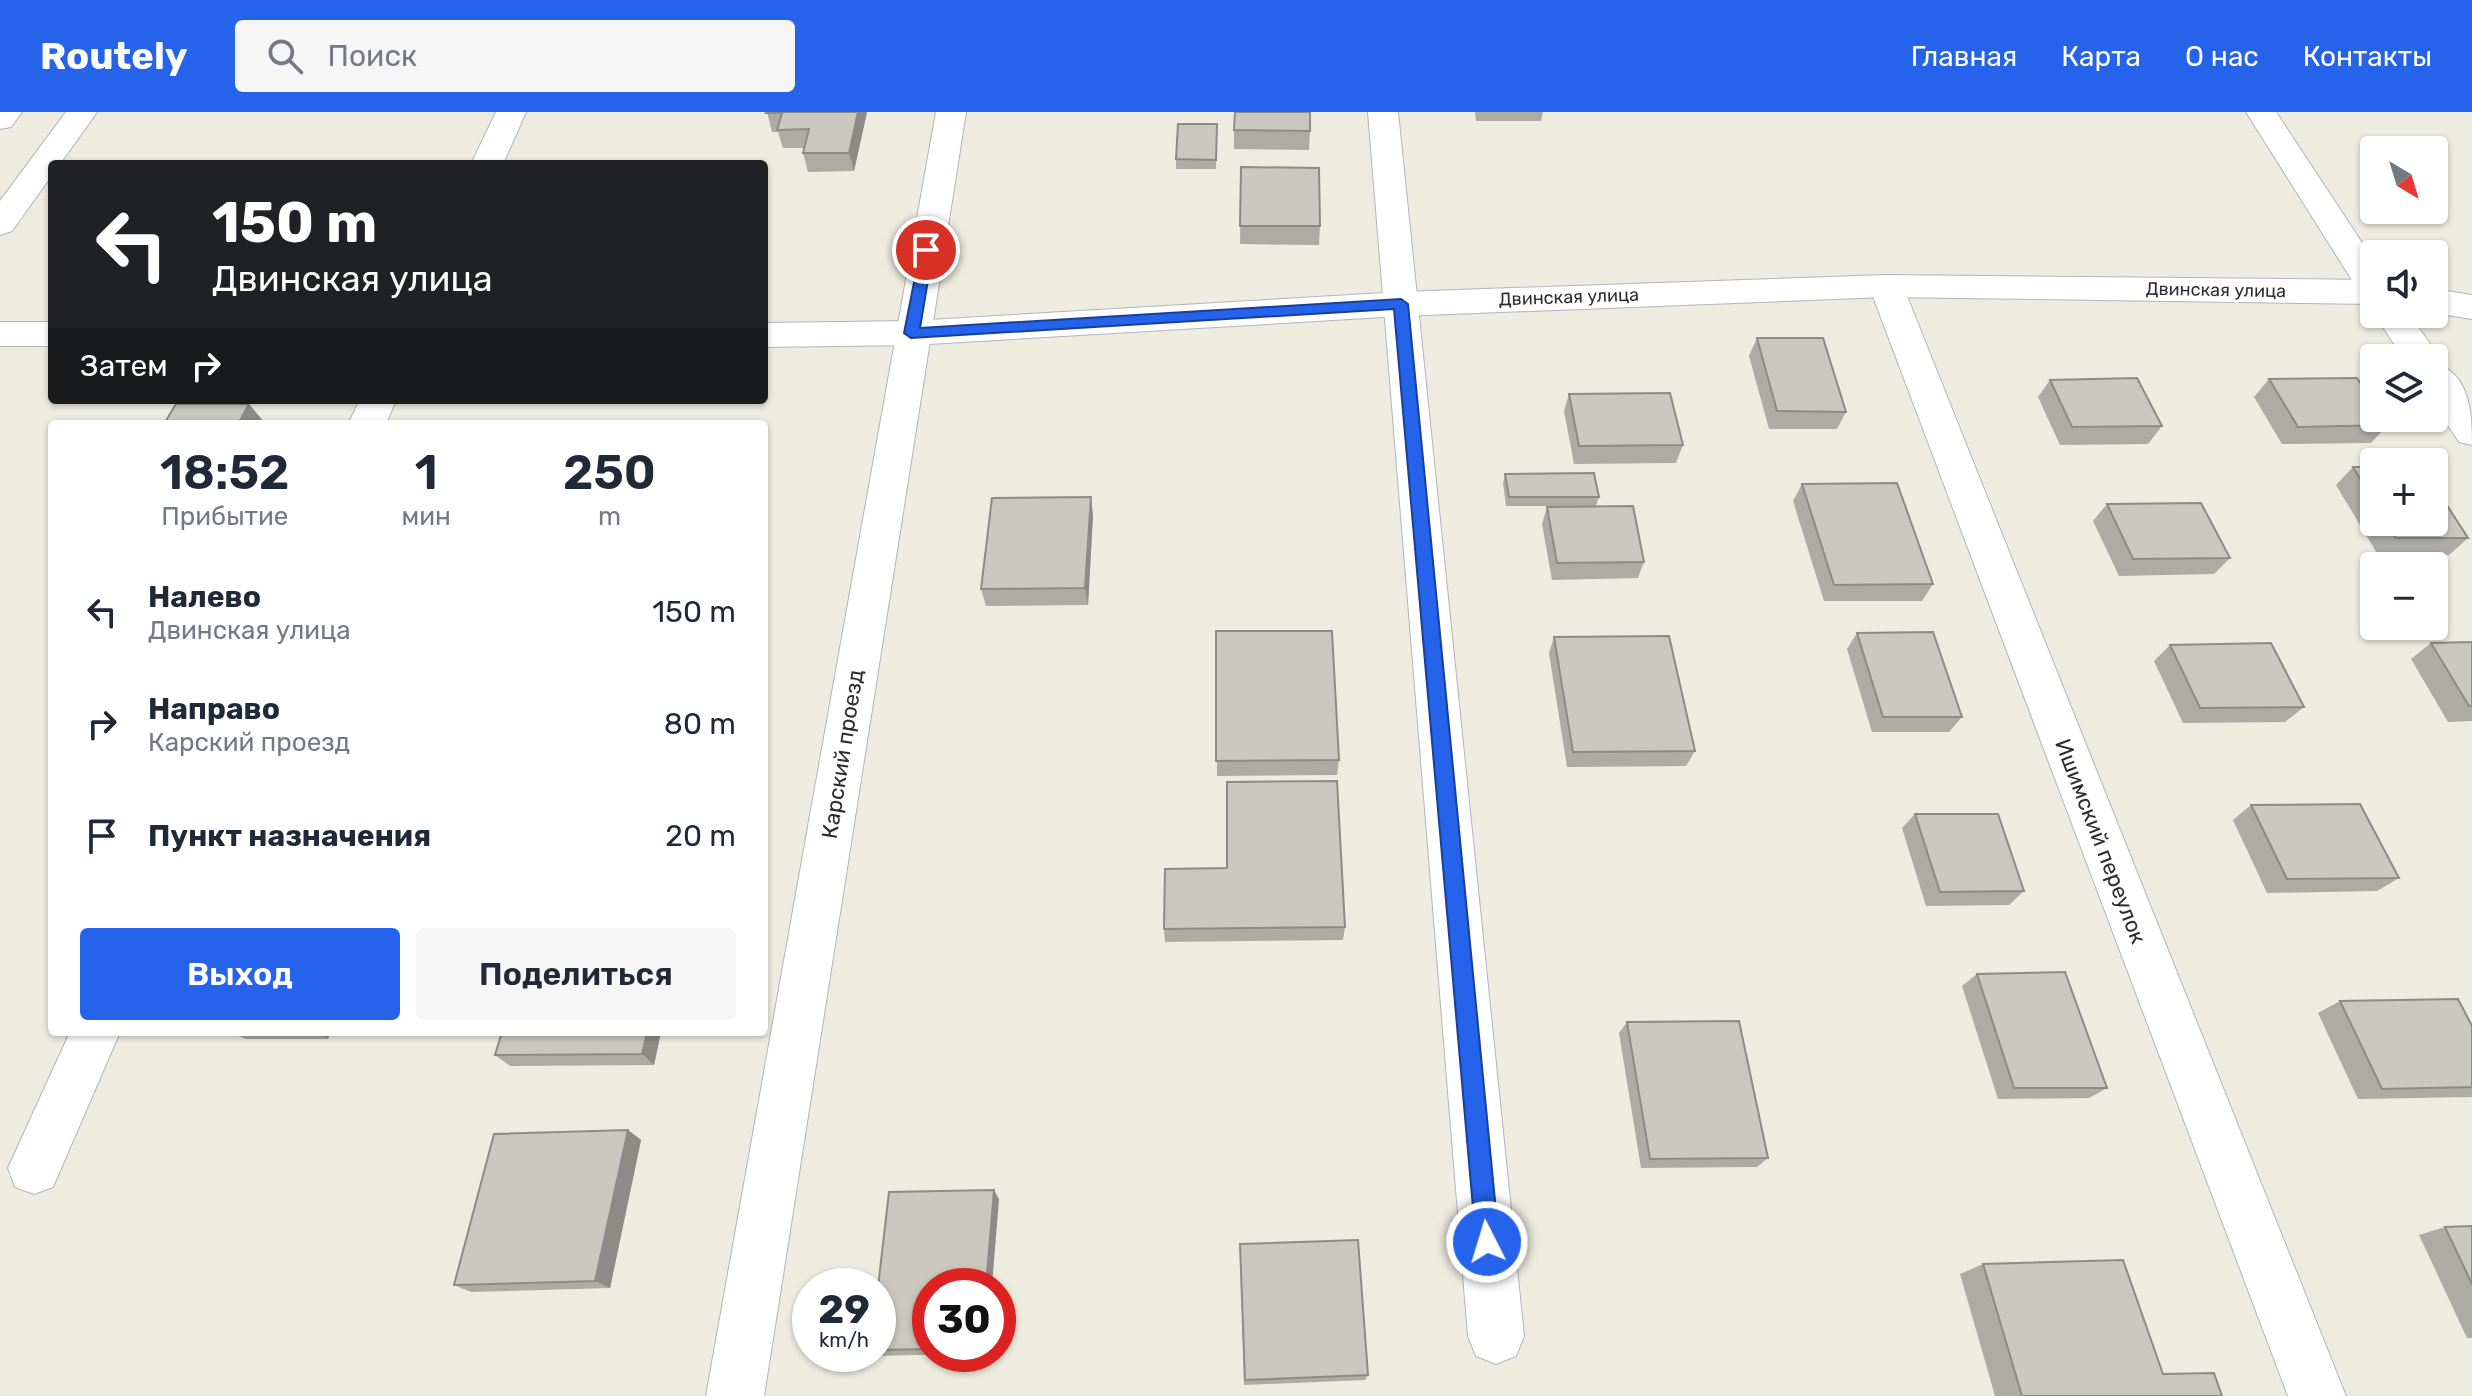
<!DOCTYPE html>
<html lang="ru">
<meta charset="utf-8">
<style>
:root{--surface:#fff;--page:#f6f6f7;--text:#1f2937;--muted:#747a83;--accent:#2563eb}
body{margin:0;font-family:Rubik,sans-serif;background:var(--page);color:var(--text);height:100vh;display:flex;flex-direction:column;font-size:30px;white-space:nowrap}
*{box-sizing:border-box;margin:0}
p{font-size:26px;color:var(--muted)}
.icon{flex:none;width:44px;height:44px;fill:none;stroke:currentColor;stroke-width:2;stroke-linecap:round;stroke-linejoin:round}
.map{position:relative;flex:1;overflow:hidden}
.drawer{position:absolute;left:48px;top:308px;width:720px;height:616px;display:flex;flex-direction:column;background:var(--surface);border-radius:8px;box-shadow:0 2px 6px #0004}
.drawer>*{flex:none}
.top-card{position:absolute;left:48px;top:48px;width:720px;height:244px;border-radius:8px;box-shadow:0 2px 6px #0004;background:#202124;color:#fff;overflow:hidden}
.needle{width:52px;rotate:142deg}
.buttons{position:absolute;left:2360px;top:24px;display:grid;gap:16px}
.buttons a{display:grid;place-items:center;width:88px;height:88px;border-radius:8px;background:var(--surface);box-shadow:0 2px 6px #0004;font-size:40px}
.speed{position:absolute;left:792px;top:1156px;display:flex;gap:16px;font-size:40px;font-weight:700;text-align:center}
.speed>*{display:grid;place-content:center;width:104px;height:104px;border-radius:50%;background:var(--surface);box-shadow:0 2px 6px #0004;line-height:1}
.speed small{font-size:20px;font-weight:400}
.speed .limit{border:12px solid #d22;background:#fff;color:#111}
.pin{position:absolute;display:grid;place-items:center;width:68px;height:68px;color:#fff;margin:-34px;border:4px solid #fff;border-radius:50%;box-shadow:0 2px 8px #0007}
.me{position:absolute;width:88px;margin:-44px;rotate:355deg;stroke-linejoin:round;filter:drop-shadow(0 0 6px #0008)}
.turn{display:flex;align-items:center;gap:28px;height:168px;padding:0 32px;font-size:36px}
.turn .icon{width:104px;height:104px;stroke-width:2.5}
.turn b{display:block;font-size:56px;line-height:68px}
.then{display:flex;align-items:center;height:76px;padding:0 32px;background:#0003;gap:16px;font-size:30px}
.eta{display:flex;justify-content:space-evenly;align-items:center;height:136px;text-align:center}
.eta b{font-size:48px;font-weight:600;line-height:56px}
.primary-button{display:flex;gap:16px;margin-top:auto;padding:16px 32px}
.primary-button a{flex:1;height:92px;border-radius:8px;background:var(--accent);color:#fff;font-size:32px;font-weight:600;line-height:92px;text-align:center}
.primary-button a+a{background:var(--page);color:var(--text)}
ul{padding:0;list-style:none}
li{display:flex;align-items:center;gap:24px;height:112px;padding:0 32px}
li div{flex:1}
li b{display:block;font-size:30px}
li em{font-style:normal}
header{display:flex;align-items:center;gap:48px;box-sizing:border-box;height:112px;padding:0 40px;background:var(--accent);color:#fff}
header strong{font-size:38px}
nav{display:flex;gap:44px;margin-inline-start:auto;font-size:28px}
.search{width:560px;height:72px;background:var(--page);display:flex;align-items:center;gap:20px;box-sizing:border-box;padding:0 28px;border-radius:8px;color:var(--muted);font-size:30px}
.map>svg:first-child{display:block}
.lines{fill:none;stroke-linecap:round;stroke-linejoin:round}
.street-casing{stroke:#b3b3c0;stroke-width:2}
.secondary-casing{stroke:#b3b3c0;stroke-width:2}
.street{fill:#fff;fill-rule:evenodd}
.secondary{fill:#fff;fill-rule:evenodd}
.wall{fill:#aeaba3}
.shaded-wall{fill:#8d8b85}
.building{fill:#cac7be;stroke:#8d8b85;stroke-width:2}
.route{fill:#2563eb;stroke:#184099;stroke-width:2}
.labels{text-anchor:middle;stroke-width:6;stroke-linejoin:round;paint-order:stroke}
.far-street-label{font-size:18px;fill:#2d2d2d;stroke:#fff}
.street-label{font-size:22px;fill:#2d2d2d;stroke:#fff}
</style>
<header>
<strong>Routely</strong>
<div class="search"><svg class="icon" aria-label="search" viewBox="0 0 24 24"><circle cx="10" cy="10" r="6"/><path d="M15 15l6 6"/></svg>Поиск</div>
<nav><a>Главная</a><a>Карта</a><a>О нас</a><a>Контакты</a></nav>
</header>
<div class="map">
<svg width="2472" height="1284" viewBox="0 0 2472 1284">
<rect width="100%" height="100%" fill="#eeebdf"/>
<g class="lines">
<g class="street-casing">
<g id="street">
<path d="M496 0H526L503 52H471Z"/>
<path d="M936 0H966L764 1284H706Z"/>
<path d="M1368 0H1398L1524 1224 1516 1244 1496 1252 1476 1244 1468 1224Z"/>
<path d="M2246 0H2276L2374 149V187L2362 184Z"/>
<path d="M1886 163 1898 166 1903 174 2346 1284H2288L1869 174 1874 166Z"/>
<path d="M2374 201 2409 202 2440 246 2436 252C2471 262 2472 304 2472 333L2459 330 2434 292V246H2403Z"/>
<path d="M360 288H396L386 312H348Z"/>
<path d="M70 920H120L53 1075 34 1082 15 1075 8 1056Z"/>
</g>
</g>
<g class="secondary-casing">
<g id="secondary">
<path d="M0 0H22L11 15 0 17Z"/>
<path d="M66 0H97L60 52H52V63L12 119 0 123V89Z"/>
<path d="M1886 163 2374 168V192L1886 185 1401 204 911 233 764 235V211L911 209 1401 180Z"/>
<path d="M2434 177 2472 183V207L2434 201Z"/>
<rect x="0" y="210" width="52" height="24"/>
</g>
</g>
<use href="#street" class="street"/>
<use href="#secondary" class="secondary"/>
</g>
<g class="wall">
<path d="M767 0H867L854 59 808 60 803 41 804 36H783L778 20H772Z"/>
<path d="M1475 0H1543L1541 9H1476Z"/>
<path d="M1217 12 1216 57H1176V47Z"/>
<path d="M1234 18 1310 19 1309 38 1234 37Z"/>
<path d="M1241 55 1320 114 1319 133 1240 132Z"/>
<path d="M1757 226 1846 300 1837 317H1769L1749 244Z"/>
<path d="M2269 267 2388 313 2371 331 2282 332 2254 285Z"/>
<path d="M2050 268 2162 314 2148 332 2060 333 2038 285Z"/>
<path d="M1569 282 1683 333 1676 351 1574 352 1564 299Z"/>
<path d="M2353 355H2374V410H2434L2468 426 2449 443H2378L2336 373Z"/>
<path d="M1505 362 1599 385 1596 394H1506L1503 371Z"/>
<path d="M1802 372 1933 472 1922 489H1824L1793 389Z"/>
<path d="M2107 392 2230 446 2214 462 2119 464 2093 409Z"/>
<path d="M1547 395 1644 450 1638 466 1552 468 1542 412Z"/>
<path d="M1093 403 1088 493 986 494 981 477Z"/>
<path d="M1216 519 1339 648 1337 663 1217 664Z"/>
<path d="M1857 521 1962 605 1949 620H1872L1847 537Z"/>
<path d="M1554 525 1695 639 1686 654 1567 655 1549 541Z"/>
<path d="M2472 530V609L2448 610 2411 547 2431 531Z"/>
<path d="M2170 533 2304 595 2285 610 2183 611 2154 549Z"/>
<path d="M2251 693 2399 766 2377 779 2267 781 2233 708Z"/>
<path d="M1915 702 2024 779 2009 793 1926 794 1902 716Z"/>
<path d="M1227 756 1345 815 1343 828 1165 830 1164 817Z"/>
<path d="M1977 862 2107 976 2089 986 1998 987 1962 874Z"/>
<path d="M2340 889 2472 914V985L2358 987 2318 901Z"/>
<path d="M1627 910 1768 1046 1757 1055 1641 1056 1619 921Z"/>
<path d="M232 920H330L328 927H245Z"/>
<path d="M661 920 654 953 510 954 495 943Z"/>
<path d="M628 1018 641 1028 610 1176 471 1180 454 1173Z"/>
<path d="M999 1087 930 1174V1242H955L879 1244 876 1242H878V1175Z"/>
<path d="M2472 1114V1226H2467L2419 1123 2445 1115Z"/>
<path d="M1240 1132 1368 1263 1365 1268 1244 1273Z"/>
<path d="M1983 1152 2163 1262 2222 1284H1995L1960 1162Z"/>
</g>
<g class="shaded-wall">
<path d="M858 0H867L854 59 849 41Z"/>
<path d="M249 292 264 310 263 312H238Z"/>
<path d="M1091 385 1093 403 1088 493 1085 476Z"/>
<path d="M317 920H330L328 927Z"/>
<path d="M647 920H661L654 953 642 942Z"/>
<path d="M628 1018 641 1028 610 1176 595 1169Z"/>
<path d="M994 1078 999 1087 992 1174H986Z"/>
</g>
<g class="building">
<path d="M767 0H858L849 41H803L809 17 777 18 782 1H766Z"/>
<path d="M1235 0H1310V19L1234 18Z"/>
<path d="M1178 12H1217L1216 48 1176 47Z"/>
<path d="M1241 55 1319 56 1320 114H1240Z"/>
<path d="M1757 226H1823L1846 300 1777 299Z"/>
<path d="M2137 266 2162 314 2072 315 2050 268Z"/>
<path d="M2357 266 2374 292V306H2383L2388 313 2298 315 2269 267Z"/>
<path d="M1670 281 1683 333 1579 334 1569 282Z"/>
<path d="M176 292H249L238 312H164Z"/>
<path d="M2353 355H2374V390Z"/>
<path d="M1594 361 1599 385H1509L1505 362Z"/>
<path d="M1897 371 1933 472 1834 473 1802 372Z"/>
<path d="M2434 373 2468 426H2396L2386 410H2434Z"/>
<path d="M1091 385 1085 476 981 477 992 386Z"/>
<path d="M2201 391 2230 446 2133 447 2107 392Z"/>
<path d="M1633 394 1644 450 1557 451 1547 395Z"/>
<path d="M1216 519H1332L1339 648 1216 649Z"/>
<path d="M1933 520 1962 605H1883L1857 521Z"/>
<path d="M1669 524 1695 639 1573 640 1554 525Z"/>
<path d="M2472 530V594H2469L2431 531Z"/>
<path d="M2271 531 2304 595 2200 596 2170 533Z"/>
<path d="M1337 669 1345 815 1164 817 1165 757 1227 756V670Z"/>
<path d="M2360 692 2399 766 2287 767 2251 693Z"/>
<path d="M1915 702H1998L2024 779 1940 780Z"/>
<path d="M2065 860 2107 976H2014L1977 862Z"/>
<path d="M2458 887 2472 914V975L2382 977 2340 889Z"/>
<path d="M1739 909 1768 1046 1650 1047 1627 910Z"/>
<path d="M502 920H647L642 942 495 943Z"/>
<path d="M628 1018 595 1169 454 1173 494 1022Z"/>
<path d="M994 1078 986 1174H930V1237L878 1238V1175L889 1080Z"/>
<path d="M2472 1114V1172L2445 1115Z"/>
<path d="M1358 1128 1368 1263 1245 1268 1240 1132Z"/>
<path d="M2123 1148 2163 1262 2214 1261 2222 1284H2022L1983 1152Z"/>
</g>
<path class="route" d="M921 135 933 138 920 216 1401 187 1408 192 1499 1130 1495 1138 1487 1141 1480 1138 1476 1130 1394 197 911 226 904 221Z"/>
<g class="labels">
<g class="far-street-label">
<text transform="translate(2216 178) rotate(1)" y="6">Двинская улица</text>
<text transform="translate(1569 185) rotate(-2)" y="6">Двинская улица</text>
</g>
<g class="street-label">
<text transform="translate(842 642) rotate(-81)" y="8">Карский проезд</text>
<text transform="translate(2101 729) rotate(69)" y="8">Ишимский переулок</text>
</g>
</g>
</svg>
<div class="buttons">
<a><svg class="needle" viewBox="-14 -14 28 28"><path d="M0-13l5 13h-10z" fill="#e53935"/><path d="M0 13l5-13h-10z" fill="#747a83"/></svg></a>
<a><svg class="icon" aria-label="sound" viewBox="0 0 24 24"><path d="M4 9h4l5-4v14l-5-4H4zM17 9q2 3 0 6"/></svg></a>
<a><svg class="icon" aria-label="layers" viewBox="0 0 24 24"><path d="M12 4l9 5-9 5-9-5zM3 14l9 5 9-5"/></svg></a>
<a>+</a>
<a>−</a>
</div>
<div class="speed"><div>29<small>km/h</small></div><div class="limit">30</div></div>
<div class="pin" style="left:926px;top:138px;background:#d93025"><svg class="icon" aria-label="arrive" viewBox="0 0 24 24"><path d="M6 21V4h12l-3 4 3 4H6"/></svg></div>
<svg class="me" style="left:1487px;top:1130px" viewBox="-20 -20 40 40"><circle r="17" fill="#2563eb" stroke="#fff" stroke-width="3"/><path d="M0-11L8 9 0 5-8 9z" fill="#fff"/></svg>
<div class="top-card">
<div class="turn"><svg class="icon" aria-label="left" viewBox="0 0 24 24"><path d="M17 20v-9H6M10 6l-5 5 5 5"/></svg><div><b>150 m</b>Двинская улица</div></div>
<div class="then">Затем<svg class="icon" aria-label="right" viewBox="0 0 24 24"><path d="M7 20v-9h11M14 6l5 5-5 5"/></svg></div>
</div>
<section class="drawer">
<div class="eta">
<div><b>18:52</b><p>Прибытие</p></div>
<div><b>1</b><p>мин</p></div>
<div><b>250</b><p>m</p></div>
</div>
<ul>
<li><svg class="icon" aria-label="left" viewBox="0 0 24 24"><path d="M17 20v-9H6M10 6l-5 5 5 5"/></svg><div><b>Налево</b><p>Двинская улица</p></div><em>150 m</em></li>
<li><svg class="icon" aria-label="right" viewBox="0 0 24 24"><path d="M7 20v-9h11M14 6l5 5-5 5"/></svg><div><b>Направо</b><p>Карский проезд</p></div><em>80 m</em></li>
<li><svg class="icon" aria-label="arrive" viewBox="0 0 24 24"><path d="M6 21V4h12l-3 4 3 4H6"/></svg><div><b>Пункт назначения</b></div><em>20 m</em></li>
</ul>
<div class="primary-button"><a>Выход</a><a>Поделиться</a></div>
</section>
</div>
